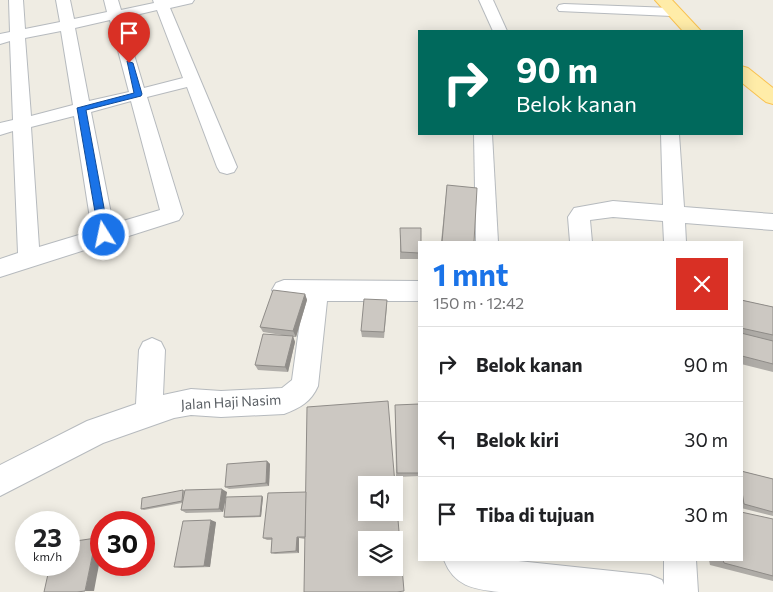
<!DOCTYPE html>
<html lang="id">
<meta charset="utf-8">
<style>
:root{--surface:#fff;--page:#f2f2f2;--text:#202124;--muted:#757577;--line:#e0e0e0;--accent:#1a73e8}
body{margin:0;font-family:Commissioner,sans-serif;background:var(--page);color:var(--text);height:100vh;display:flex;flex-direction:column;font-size:19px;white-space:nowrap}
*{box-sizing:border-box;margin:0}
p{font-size:16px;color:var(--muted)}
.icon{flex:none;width:28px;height:28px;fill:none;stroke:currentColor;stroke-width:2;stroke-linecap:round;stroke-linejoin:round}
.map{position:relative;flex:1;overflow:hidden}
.details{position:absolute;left:418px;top:241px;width:325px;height:320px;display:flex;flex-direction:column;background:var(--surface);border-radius:0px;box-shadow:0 2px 12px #0003}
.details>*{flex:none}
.top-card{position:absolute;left:418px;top:30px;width:325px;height:105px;border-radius:0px;box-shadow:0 2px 12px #0003;background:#00695c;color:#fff;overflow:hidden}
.tools{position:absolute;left:358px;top:476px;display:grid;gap:10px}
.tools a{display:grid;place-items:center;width:45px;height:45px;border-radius:0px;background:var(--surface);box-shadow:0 2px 12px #0003;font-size:25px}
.speed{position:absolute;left:15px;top:511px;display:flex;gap:10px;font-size:25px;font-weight:700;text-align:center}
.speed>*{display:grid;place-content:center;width:65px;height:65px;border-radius:50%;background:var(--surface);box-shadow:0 2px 12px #0003;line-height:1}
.speed small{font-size:12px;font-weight:400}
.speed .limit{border:8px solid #d22;background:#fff;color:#111}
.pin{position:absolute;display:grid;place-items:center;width:42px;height:42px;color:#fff;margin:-51px -21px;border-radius:50% 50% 50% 0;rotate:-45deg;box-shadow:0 0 5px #0007}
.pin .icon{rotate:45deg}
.me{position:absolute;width:55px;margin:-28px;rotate:350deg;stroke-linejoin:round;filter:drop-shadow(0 0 4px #0008)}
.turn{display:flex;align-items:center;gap:18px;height:105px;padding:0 15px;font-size:22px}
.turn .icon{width:65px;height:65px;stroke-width:2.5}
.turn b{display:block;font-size:35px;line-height:42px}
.round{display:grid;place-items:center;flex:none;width:52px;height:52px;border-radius:0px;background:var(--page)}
.headline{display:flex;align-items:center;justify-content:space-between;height:85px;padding:0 15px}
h1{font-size:30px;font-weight:700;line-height:38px;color:var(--accent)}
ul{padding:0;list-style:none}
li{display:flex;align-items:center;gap:15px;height:75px;padding:0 15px;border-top:1px solid var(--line)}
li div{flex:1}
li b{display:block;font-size:19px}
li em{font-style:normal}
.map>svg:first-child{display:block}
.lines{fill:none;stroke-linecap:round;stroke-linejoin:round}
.minor-casing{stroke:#b6babe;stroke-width:2}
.major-casing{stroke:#fac250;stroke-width:2}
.minor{fill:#fff;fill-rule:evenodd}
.major{fill:#ffeca8;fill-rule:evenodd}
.wall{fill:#afaca7}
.shaded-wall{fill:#8f8c88}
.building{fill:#ccc8c2;stroke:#8f8c88;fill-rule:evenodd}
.route{fill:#1a73e8;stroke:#114b97}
.labels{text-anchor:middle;stroke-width:4;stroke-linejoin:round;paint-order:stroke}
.street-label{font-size:14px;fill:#5b6065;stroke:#fff}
</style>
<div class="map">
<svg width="773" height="592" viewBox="0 0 773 592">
<rect width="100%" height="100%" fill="#efece3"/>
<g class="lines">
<g class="minor-casing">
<g id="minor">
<path d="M9 0H23L25 29 60 22 56 0H70L74 19 107 12 104 0H118L121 10 154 3 153 0H194L192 3 170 8 237 167 234 172 227 174 220 172 217 167 187 87 147 97 183 214 179 220 0 277V259L18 253 13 131 0 135V123L13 120 10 41 0 44V34L10 32ZM157 10 183 78 144 88 123 18ZM110 20 129 92 89 101 75 28ZM61 31 73 105 31 116 25 38ZM131 101 160 210 113 224 91 112ZM74 116 92 231 39 247 31 127Z"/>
<path d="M479 0H493L507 31H493Z"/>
<path d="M564 4 672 8 677 9 679 12 677 15 672 16 559 11 557 8 559 5Z"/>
<path d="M474 134H492L498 242H476Z"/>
<path d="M661 134H679L684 207 773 214V230L685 223 686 242H664L663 221 613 217 590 220 592 242H570L568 217 574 208 613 201 663 205Z"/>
<path d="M284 280 419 281V301H327L318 386C311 402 300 408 284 414L221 417 191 415 174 418 103 443 0 496V465L87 421 136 404 139 350 143 342 152 338 161 342 165 350 163 395 191 389 221 391 282 388 292 380 303 300H284L276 297 272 290 276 283Z"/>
<path d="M444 560H509L650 575 662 580 664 585V560H696L698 592H499C473 589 454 586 444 560Z"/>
</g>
</g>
<g class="major-casing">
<g id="major">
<path d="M655 0H672L701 31H683Z"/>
<path d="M741 66 748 68 773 88V104L766 102 741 82Z"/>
</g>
</g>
<use href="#minor" class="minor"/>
<use href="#major" class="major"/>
</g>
<g class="wall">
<path d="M447 185 474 242H441Z"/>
<path d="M400 235 419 242V259H400Z"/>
<path d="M305 294 307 300 296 337H293L295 342 288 372 258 370 255 365 288 336 263 332 260 327Z"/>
<path d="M741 300 773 307V372L741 364Z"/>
<path d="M387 306 384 338 362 337 361 331Z"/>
<path d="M419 404V476L396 477 395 410Z"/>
<path d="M267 461 270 464 269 486 229 489 225 487Z"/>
<path d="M741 471 773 479V516L741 508Z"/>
<path d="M183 490 185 491 227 492 223 512 186 513 181 510 182 503 144 510 141 509Z"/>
<path d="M306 492 305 539 299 538V553L275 554 271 553 272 540H267L263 538Z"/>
<path d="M263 497 261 517 226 518 224 517Z"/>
<path d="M773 519V581L710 565 709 560H741Z"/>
<path d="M216 522 210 567 181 568 174 567Z"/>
</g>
<g class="shaded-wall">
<path d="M305 294 307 300 296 337 293 331Z"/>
<path d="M293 336 295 342 288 372 285 367Z"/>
<path d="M267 461 270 464 269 486 266 483Z"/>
<path d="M222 489 227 492 223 512 219 509Z"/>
<path d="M262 496 263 497 261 517 260 516Z"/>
<path d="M211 520 216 522 210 567 204 566Z"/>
<path d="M297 537 299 538V553L296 551Z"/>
<path d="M96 538 101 539V554L94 591H85Z"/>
</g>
<g class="building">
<path d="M447 185 477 188 474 242H442Z"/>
<path d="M400 228H421V242H419V253L401 252Z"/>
<path d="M273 290 305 294 293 331 260 327Z"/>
<path d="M364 299 387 300 384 332 361 331Z"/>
<path d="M741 300 773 307V335L741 328Z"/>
<path d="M741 333 773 341V364L742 356Z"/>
<path d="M263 334 293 336 285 367 255 365Z"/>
<path d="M388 401 404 591 397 592H304L307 407ZM366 485H394V512H366ZM366 540H394V568H366Z"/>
<path d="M419 404V473H397L395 405Z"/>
<path d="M267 461 266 483 225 487 227 464Z"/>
<path d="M741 471 773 479V512L744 504 741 486Z"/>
<path d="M222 489 219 509 181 510 185 490Z"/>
<path d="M183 490 182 501 141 509 142 498Z"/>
<path d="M306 492 305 537H297L296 551 271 553 272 538H263L268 493Z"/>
<path d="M262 496 260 516 224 517 226 497Z"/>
<path d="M741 512 773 519V576L724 563 723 560H741Z"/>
<path d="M211 520 204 566 174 567 183 521Z"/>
<path d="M96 538 85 591 77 592H44L50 565H69V542Z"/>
</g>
<path class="route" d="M127 61 133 63 142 94 141 96 86 110 109 235 104 239 99 235 77 108 134 93Z"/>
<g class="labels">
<g class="street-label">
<text transform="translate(231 402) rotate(-3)" y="5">Jalan Haji Nasim</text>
</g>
</g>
</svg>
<div class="tools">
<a><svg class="icon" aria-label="sound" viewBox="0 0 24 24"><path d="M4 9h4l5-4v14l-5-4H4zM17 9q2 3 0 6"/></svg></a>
<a><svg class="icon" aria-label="layers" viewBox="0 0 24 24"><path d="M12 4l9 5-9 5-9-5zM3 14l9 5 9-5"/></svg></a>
</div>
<div class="speed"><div>23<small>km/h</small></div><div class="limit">30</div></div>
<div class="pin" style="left:129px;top:63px;background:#d93025"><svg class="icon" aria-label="arrive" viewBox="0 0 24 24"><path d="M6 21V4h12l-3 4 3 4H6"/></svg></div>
<svg class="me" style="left:104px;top:235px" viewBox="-20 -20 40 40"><circle r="17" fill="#1a73e8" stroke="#fff" stroke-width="3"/><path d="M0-11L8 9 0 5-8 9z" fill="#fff"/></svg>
<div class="top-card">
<div class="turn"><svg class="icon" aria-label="right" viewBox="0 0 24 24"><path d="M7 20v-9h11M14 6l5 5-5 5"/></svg><div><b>90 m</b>Belok kanan</div></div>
</div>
<section class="details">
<div class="headline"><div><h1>1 mnt</h1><p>150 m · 12:42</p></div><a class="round" style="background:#d93025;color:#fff"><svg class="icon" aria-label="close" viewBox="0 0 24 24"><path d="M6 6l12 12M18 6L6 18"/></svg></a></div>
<ul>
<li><svg class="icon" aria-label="right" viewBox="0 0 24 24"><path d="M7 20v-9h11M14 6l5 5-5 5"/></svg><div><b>Belok kanan</b></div><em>90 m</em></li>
<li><svg class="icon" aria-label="left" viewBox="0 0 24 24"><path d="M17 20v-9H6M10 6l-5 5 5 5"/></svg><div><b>Belok kiri</b></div><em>30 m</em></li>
<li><svg class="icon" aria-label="arrive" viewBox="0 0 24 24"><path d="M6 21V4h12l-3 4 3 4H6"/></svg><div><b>Tiba di tujuan</b></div><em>30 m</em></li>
</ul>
</section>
</div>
